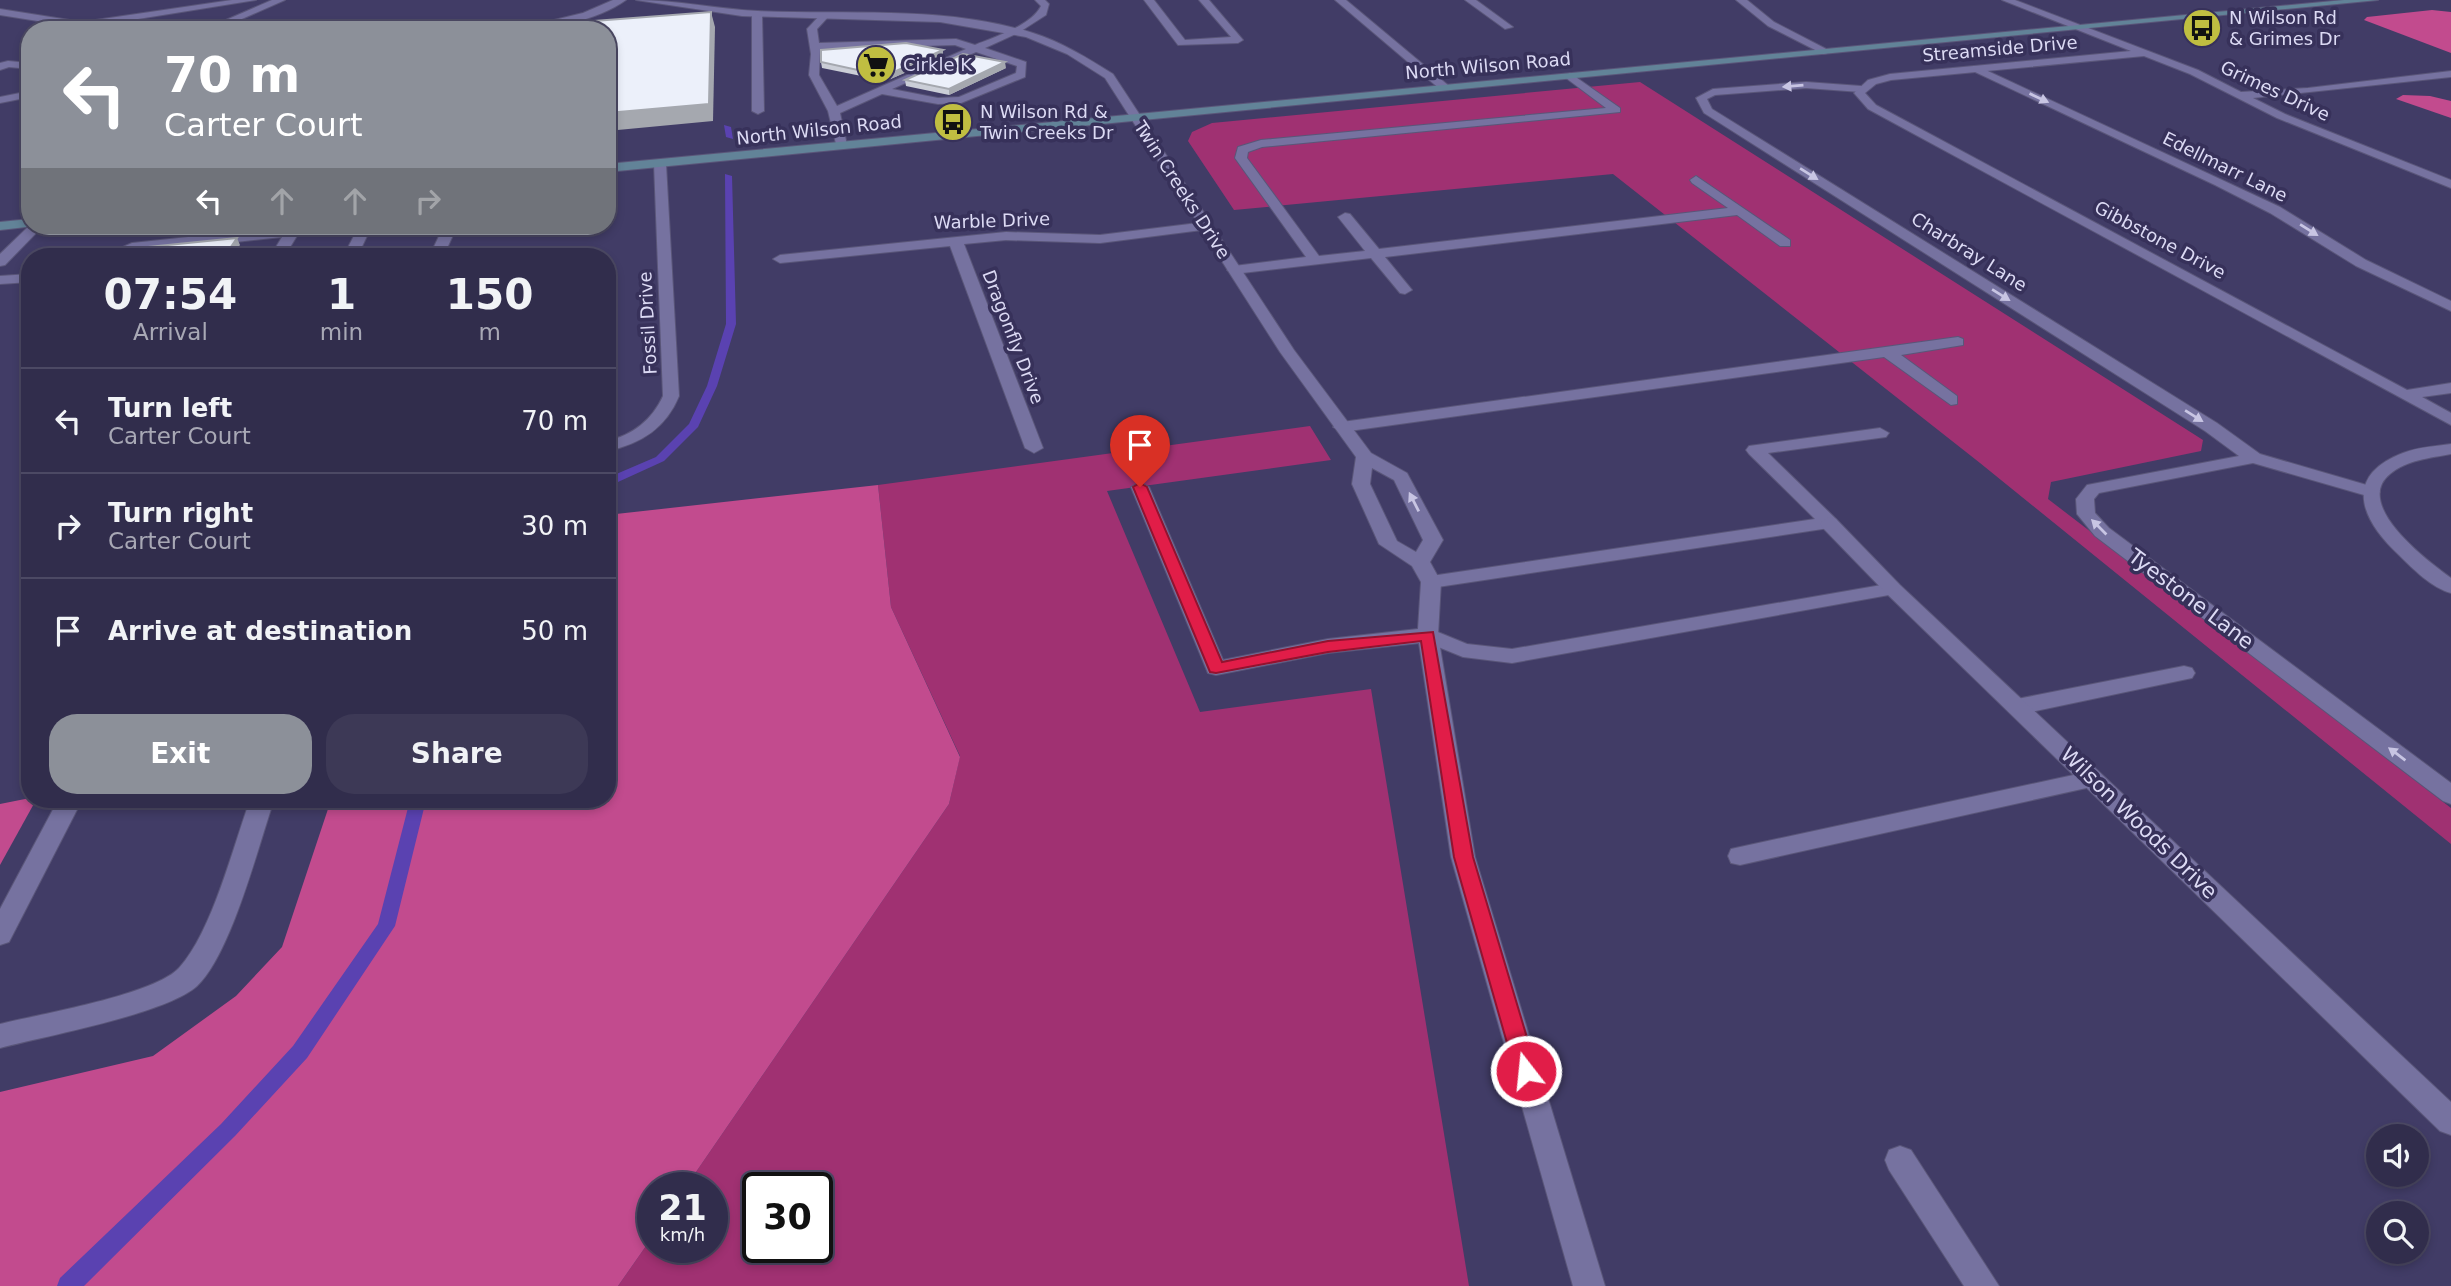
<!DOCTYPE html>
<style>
:root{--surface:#312d4c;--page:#3d3956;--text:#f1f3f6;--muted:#a8a8b5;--line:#4c4964;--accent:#8c9099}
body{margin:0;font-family:"DejaVu Sans",sans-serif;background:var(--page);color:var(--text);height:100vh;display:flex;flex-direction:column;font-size:26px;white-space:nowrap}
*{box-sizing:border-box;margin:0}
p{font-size:23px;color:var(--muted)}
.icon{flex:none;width:38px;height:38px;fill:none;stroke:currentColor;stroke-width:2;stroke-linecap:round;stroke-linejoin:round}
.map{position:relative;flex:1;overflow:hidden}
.details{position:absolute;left:21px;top:248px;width:595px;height:560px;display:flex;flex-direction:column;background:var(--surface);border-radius:28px;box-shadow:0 4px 10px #0003,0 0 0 2px var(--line)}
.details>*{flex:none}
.hud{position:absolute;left:21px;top:21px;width:595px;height:214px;border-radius:28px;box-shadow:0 4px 10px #0003,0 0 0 2px var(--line);background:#8c9099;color:#fff;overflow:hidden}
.tools{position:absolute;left:2366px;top:1124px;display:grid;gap:14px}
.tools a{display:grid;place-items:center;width:63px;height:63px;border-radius:50%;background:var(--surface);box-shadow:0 4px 10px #0003,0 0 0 2px var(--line);font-size:35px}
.speed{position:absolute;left:637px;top:1172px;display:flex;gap:14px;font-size:35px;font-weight:700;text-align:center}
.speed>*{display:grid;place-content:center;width:91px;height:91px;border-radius:50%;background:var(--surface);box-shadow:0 4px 10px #0003,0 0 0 2px var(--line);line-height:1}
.speed small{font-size:18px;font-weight:400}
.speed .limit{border:4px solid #111;border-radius:10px;background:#fff;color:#111}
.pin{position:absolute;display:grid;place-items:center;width:60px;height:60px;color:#fff;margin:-72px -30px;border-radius:50% 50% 50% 0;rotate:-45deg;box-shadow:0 0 7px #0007}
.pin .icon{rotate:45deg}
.me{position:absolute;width:77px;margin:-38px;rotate:344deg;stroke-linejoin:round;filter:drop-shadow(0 0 5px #0008)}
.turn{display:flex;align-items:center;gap:24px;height:147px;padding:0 28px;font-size:32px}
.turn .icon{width:91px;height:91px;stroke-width:2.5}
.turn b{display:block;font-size:49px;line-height:60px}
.lanes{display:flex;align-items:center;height:66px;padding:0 28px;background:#0003;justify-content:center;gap:35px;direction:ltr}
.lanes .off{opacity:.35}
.eta{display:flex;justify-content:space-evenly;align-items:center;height:119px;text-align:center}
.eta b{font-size:42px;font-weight:800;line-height:49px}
.primary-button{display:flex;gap:14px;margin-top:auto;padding:14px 28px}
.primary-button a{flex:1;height:80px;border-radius:28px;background:var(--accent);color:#fff;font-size:28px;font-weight:800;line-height:80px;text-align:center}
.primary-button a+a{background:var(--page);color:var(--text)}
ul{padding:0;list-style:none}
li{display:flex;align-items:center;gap:21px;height:105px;padding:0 28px;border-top:2px solid var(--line)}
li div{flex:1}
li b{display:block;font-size:26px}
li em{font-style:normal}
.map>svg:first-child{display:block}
.green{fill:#a03172;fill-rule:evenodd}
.forest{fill:#c24b8e}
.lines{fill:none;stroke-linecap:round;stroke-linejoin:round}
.stream{fill:#5a42b1;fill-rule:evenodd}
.lane-casing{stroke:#5a5679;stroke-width:2}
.street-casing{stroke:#5a5679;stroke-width:2}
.secondary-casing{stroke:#5a5679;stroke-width:2}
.lane{fill:#7672a0;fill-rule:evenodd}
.street{fill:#7672a0;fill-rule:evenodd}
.secondary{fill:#628398;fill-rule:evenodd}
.wall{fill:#cbced7}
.shaded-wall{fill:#a5a8af}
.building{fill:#ecf0fa;stroke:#a5a8af;stroke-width:2}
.oneway{fill:#c8c5e3}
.route{fill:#e11d48;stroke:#92132f;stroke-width:2}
.labels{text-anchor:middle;stroke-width:7;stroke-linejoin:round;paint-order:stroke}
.far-poi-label{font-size:18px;fill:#dcdaf4;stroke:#37315a;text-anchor:start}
.far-street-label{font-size:18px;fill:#dcdaf4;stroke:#37315a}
.street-label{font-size:21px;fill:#dcdaf4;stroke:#37315a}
</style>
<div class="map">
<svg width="2451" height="1286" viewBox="0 0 2451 1286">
<rect width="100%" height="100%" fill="#413c66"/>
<g class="green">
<path d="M1640 82 2203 440 2201 451 2051 482 2048 499 2451 808V844L1980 463 1613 174 1234 210 1188 141 1192 132 1212 123Z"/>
<path d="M1310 426 1331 460 1107 491 1200 712 1371 689 1469 1286H618L653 1236V1248H712V1188H685L949 804 960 756 891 607 878 485ZM758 1188H817V1248H758Z"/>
</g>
<g class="forest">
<path d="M2432 10 2451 12V53L2364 20 2367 17Z"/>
<path d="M2403 95 2430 96 2451 101V118L2396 99Z"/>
<path d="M878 485 891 607 960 757 949 804 685 1188H653V1236L618 1286H0V1092L153 1056 236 996 282 947 331 800H607V515Z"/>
<path d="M30 798 36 800 0 865V804Z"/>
</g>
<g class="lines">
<g class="stream">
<path d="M724 125 731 127 733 139 726 137Z"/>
<path d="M725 174 732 176 736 324 717 386 698 427 664 461 607 487V478L656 457 689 424 707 386 726 324Z"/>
<path d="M410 800H426L395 926 307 1058 235 1136 84 1286H57L60 1278 221 1124 293 1046 378 924Z"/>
</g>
<g class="lane-casing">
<g id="lane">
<path d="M232 0H256L82 28 0 15V9L82 22Z"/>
<path d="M272 0H285L217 30H203Z"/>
<path d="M613 0H626C597 21 548 30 513 30L583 13Z"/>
<path d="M1035 0H1045L1049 4 1046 15 1018 33 985 48 1026 62 1025 77 961 103 938 104 882 94 840 113 847 145 837 148 828 111 809 75 811 54 807 29 821 14 829 16 817 29 819 43 956 39 975 45C994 37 1031 26 1041 6ZM955 45 966 49 837 106 819 75 820 49ZM976 52 1017 66 1016 73 959 97 938 98 892 89Z"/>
<path d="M1144 0H1154L1185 40 1231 37 1199 0H1209L1243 40 1238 43 1178 45Z"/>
<path d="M1465 0H1476L1513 27 1505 29Z"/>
<path d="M757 11 762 14 764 111 758 114 752 111V14Z"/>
<path d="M8 61 30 63V69L9 67 0 70V63Z"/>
<path d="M1977 66 2280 207 2366 260 2451 301V311L2356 266 2270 213 2215 185 1973 71V67Z"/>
<path d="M1570 73 1620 108V112L1262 147 1248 152 1247 158 1319 256 1365 251 1338 217 1345 213 1350 214 1379 249 1728 208 1692 183 1690 180 1696 176 1790 240V246H1780L1737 215 1385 257 1412 290 1405 294 1400 293 1371 258 1234 274 1227 270 1234 266 1306 257 1235 158 1238 147 1261 140 1606 108 1566 78 1565 76Z"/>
<path d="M1806 82 1861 86 1866 89 1861 92 1806 88 1715 95 1707 99 1712 109 2217 423 2260 454 2377 488 2380 492 2371 497 2253 463 2099 493 2094 499 2095 513 2109 528 2451 783V804L2443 801 2095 536 2077 514 2076 499 2087 485 2239 456 2205 431 1704 113 1696 98 1713 89Z"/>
<path d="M30 91V97L0 103V97Z"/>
<path d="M290 226H303L284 257H270L282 237 100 257 132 243Z"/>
<path d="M359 226H444L454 233 443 257H429L440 234 436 232 367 236 357 257H343Z"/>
<path d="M30 274V282L0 284V276Z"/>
<path d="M1958 337 1963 339V345L1901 355 1957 396V404L1951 405 1884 357 1342 432 1333 427 1342 422Z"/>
<path d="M1880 428 1889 433 1886 437 1768 453 1836 519 1838 523 1836 527 1431 588 1421 582 1431 576 1815 519 1749 454 1746 450 1749 446Z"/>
<path d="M1893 583 1903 589 1900 593 1512 663 1463 657 1421 640 1418 635 1428 628 1467 644 1512 649Z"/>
<path d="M2184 666 2192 668 2195 673 2192 678 2017 715 2009 712 2006 707 2009 702 2017 699Z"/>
<path d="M2092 771 2100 773 2104 779 2100 785 1740 865 1731 863 1728 856 1731 849 1740 847Z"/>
<path d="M58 800H82L9 942 0 945V909Z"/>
<path d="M250 800H274C258 847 231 954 197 986 166 1014 45 1036 0 1048V1024C40 1014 154 995 179 968 212 932 233 847 250 800Z"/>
<path d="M1900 1146 1911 1150 1999 1286H1964L1889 1170 1885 1160 1889 1150Z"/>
</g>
</g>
<g class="street-casing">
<g id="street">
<path d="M636 0C677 0 717 9 758 11 849 15 944 5 1033 33 1062 42 1087 58 1113 74L1294 350 1371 453 1407 473 1443 540 1430 562 1441 582 1438 635 1475 857 1605 1286H1573L1451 857 1419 643 1328 653 1216 675 1208 673 1131 487 1140 482 1149 487 1223 660 1328 639 1418 629 1421 582 1412 566 1379 544 1352 484 1356 457 1280 352 1202 230 1100 243 1006 240 964 244 1043 448 1034 453 1025 448 950 246 780 263 773 259 780 255 1006 232 1100 235 1198 223 1105 78 1067 54 1026 37 940 22 742 16ZM1372 468 1394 480 1423 540 1416 552 1397 541 1370 484Z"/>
<path d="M1335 0H1346L1449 86V90H1441Z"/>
<path d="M1736 0H1747L1774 22 1832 52 1823 54 1768 26Z"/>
<path d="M2002 0H2015L2198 70 2241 92 2308 88 2451 71V77L2253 98 2285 114 2451 180V188L2277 118 2190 74 2144 56 1891 80 1876 84 1865 93 1876 105 2407 390 2451 383V393L2422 397 2451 413V425L1868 109 1854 93 1868 80 1890 74 2131 51Z"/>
<path d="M660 160 666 164 679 396C666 428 641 444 607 451V441C633 435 652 420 663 396L654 164Z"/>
<path d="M30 225 43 226 5 265 0 266V254Z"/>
<path d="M2451 444V454C2430 458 2407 460 2390 474 2352 505 2429 562 2451 578V593C2432 588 2413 569 2399 555 2360 519 2343 476 2403 453 2418 447 2436 446 2451 444Z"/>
<path d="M1829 517 1836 519 1900 585 2451 1102V1135L2440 1131 1886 593 1822 527 1820 523Z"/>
</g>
</g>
<g class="secondary-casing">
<g id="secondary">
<path d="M2344 0H2378L607 172V164Z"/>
<path d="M30 219V226H35L0 230V222Z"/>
</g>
</g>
<use href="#lane" class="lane"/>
<use href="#street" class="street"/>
<use href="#secondary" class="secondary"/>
</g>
<g class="wall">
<path d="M943 50V56L886 81 822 68 821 62Z"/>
<path d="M1006 68 949 95 906 86 905 80Z"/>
</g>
<g class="shaded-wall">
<path d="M711 12 715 27 713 121 607 131V113Z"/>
<path d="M943 50V56L886 81 885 76Z"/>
<path d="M1005 62 1006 68 949 95V89Z"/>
<path d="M237 238 240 245 232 257H224Z"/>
</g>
<g class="building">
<path d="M711 12 709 104 607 113V30H553L555 24Z"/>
<path d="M906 43 943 50 885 76 821 62V50Z"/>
<path d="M963 54 1005 62 949 89 905 80Z"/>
<path d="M237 238 224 257H113L119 250Z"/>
</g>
<defs><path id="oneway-solid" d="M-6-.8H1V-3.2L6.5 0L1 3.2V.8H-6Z" transform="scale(1.75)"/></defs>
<g class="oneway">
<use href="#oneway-solid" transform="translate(1793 86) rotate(175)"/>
<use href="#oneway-solid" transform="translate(2039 98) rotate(25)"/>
<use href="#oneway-solid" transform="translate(1809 174) rotate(32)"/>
<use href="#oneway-solid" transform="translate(2309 230) rotate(32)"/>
<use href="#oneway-solid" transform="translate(2001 295) rotate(32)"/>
<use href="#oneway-solid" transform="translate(2194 416) rotate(32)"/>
<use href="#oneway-solid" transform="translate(1414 502) rotate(-117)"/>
<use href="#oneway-solid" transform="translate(2099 527) rotate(-135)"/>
<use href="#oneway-solid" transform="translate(2397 754) rotate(-143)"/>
</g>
<path class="route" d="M1140 483 1147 487 1222 662 1328 641 1433 632 1473 857 1537 1071 1534 1078 1526 1081 1518 1078 1515 1071 1454 857 1421 641 1328 652 1216 673 1210 672 1133 487Z"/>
<defs>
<g id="bus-disc" transform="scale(2.0125)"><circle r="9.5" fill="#c0be41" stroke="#37315a"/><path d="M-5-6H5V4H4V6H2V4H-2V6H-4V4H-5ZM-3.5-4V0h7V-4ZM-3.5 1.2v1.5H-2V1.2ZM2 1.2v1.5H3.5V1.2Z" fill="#111"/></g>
<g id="supermarket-disc" transform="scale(2.0125)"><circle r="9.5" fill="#c0be41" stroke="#37315a"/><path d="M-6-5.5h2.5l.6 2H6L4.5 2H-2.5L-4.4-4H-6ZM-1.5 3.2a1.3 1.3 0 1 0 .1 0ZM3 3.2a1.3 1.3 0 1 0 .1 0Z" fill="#111"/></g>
</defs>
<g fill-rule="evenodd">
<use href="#bus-disc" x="2202" y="28"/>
<use href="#supermarket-disc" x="876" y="65"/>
<use href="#bus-disc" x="953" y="122"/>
</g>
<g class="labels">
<g class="far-poi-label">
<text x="2229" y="24">N Wilson Rd<tspan x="2229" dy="21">&amp; Grimes Dr</tspan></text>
<text x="903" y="71">Cirkle K</text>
<text x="980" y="118">N Wilson Rd &amp;<tspan x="980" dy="21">Twin Creeks Dr</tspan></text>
</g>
<g class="far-street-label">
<text transform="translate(2000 49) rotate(-5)" y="6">Streamside Drive</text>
<text transform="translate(1488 66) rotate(-5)" y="6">North Wilson Road</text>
<text transform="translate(2275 91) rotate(25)" y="6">Grimes Drive</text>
<text transform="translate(819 130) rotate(-6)" y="6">North Wilson Road</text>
<text transform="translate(2225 167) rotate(26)" y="6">Edellmarr Lane</text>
<text transform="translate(1182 190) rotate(57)" y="6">Twin Creeks Drive</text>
<text transform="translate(992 221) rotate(-2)" y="6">Warble Drive</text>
<text transform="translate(2160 240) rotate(28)" y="6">Gibbstone Drive</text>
<text transform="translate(1969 252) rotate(32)" y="6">Charbray Lane</text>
<text transform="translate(648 323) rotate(-93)" y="6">Fossil Drive</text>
<text transform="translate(1013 337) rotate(69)" y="6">Dragonfly Drive</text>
</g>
<g class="street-label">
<text transform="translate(2191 599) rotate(37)" y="7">Tyestone Lane</text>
<text transform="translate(2139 823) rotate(44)" y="7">Wilson Woods Drive</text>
</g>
</g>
</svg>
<div class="tools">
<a><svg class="icon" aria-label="sound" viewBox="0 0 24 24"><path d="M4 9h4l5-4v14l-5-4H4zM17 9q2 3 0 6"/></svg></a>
<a><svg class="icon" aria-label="search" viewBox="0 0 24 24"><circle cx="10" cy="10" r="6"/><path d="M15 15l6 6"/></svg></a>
</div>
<div class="speed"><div>21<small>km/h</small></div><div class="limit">30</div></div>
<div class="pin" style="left:1140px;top:487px;background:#d93025"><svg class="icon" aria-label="arrive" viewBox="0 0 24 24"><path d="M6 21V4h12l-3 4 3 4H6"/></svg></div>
<svg class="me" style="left:1526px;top:1071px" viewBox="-20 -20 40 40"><circle r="17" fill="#e11d48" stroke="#fff" stroke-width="3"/><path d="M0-11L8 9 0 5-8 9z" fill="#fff"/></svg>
<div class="hud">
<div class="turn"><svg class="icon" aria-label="left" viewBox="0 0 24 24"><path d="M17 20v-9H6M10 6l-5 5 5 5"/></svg><div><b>70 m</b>Carter Court</div></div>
<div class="lanes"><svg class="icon" aria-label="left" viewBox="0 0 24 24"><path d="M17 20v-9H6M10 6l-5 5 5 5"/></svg><svg class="icon off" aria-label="ahead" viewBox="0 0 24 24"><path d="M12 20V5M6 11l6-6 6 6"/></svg><svg class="icon off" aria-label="ahead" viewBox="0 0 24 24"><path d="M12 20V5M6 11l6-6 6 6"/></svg><svg class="icon off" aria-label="right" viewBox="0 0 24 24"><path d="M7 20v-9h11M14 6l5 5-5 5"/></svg></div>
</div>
<section class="details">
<div class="eta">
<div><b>07:54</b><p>Arrival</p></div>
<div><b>1</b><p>min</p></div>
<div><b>150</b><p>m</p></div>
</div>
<ul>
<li><svg class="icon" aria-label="left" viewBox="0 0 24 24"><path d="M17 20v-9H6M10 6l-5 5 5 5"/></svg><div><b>Turn left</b><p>Carter Court</p></div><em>70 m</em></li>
<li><svg class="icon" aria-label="right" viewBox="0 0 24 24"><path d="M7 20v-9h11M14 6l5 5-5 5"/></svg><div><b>Turn right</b><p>Carter Court</p></div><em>30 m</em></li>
<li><svg class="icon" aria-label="arrive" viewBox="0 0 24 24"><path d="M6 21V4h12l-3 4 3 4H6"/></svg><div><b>Arrive at destination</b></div><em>50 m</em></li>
</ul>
<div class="primary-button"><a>Exit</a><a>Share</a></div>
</section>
</div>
